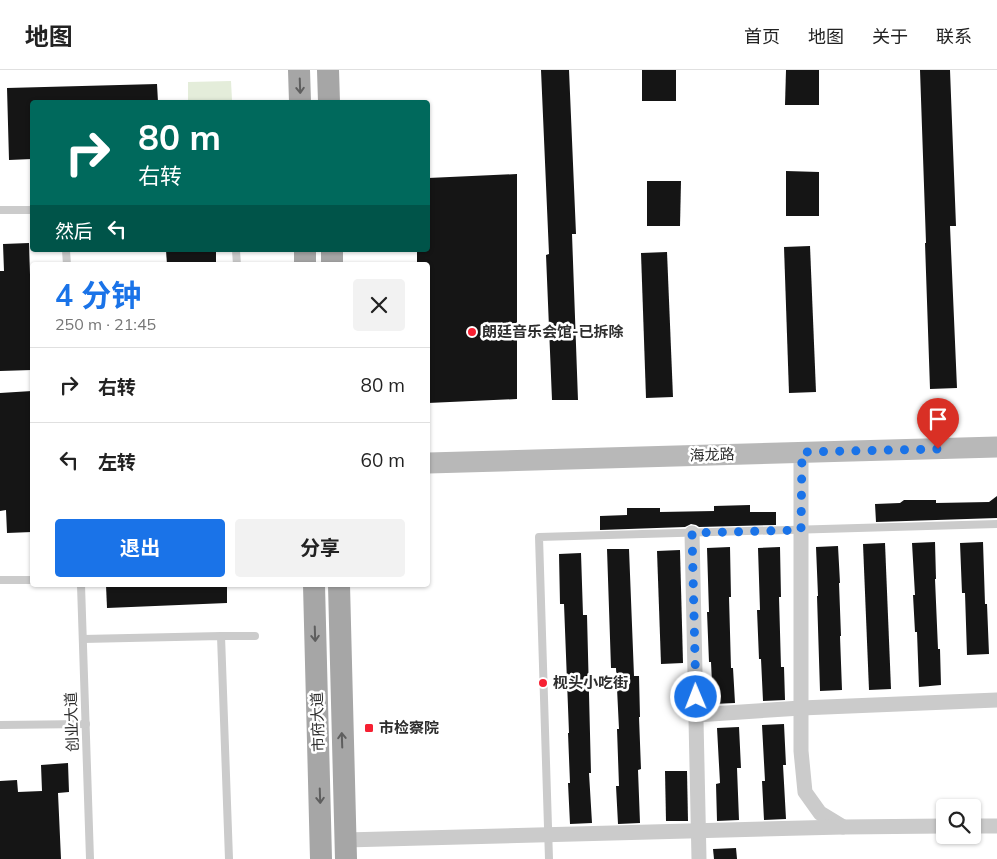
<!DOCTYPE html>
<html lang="zh">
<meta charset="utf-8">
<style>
:root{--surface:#fff;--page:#f2f2f2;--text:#222;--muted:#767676;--line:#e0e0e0;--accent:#1a73e8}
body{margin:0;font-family:Mulish,"Noto Sans SC",sans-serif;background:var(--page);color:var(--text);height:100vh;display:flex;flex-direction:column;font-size:19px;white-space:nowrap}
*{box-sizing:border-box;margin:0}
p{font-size:16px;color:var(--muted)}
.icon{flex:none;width:28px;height:28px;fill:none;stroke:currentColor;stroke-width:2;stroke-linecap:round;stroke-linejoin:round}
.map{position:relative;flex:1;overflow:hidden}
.details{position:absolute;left:30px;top:192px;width:400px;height:325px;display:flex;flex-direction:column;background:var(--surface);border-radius:5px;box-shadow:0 1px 4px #0004}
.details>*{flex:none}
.top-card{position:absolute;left:30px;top:30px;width:400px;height:152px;border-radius:5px;box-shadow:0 1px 4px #0004;background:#00695c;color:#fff;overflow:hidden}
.controls{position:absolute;left:936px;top:729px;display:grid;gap:10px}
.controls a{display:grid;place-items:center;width:45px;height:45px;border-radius:5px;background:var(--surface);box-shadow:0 1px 4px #0004;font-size:25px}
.pin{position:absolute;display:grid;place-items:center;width:42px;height:42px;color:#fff;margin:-51px -21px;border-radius:50% 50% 50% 0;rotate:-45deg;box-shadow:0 0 5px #0007}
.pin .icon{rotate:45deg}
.me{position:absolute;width:55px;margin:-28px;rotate:359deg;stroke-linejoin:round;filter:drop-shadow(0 0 4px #0008)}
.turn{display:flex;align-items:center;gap:18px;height:105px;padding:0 25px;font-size:22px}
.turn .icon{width:65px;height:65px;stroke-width:2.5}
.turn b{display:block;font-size:35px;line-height:42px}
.then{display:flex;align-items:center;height:48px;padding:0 25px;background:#0003;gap:10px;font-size:19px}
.round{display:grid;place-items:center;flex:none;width:52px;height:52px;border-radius:5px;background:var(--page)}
.overview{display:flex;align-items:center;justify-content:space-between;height:85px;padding:0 25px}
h1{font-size:30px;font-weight:700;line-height:38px;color:var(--accent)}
.button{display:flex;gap:10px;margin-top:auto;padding:10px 25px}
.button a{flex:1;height:58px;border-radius:5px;background:var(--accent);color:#fff;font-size:20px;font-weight:700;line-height:58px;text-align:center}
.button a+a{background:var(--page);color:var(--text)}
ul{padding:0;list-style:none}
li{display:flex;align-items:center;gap:15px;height:75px;padding:0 25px;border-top:1px solid var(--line)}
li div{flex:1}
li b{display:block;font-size:19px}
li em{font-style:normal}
header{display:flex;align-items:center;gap:30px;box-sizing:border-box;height:70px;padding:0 25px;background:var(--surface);border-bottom:1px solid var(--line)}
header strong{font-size:24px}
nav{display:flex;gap:28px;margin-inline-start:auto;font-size:18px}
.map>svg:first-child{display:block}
.green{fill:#e4edda}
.building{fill:#151515}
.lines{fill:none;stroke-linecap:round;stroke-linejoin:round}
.lane{stroke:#cbcbcb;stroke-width:8}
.street{stroke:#cbcbcb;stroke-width:15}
.secondary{stroke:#b8b8b8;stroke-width:21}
.primary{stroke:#a6a6a6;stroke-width:22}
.oneway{stroke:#5e5e5e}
.route{stroke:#1a73e8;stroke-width:9;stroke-dasharray:0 16.2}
.poi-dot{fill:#f62032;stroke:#fff;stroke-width:2}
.labels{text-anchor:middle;stroke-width:5;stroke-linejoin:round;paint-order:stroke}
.poi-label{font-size:15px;font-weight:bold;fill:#2e2e2e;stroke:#fff;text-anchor:start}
.street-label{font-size:15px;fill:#2e2e2e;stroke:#fff}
</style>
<header>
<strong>地图</strong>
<nav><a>首页</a><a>地图</a><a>关于</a><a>联系</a></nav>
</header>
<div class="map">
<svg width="997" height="789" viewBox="0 0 997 789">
<rect width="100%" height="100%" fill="#fff"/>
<path class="green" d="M231 11 232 30 188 32V12Z"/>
<g class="building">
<path d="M541 0H569L576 164H572L578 330H552L546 185 549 184Z"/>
<rect x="642" y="0" width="34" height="31"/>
<path d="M786 0H819V35H785Z"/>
<path d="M920 0H950L956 156H950L957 318 930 319 925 173H926Z"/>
<path d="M157 14 158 32H32V89L9 90 7 18Z"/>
<path d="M786 101 819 102V146H786Z"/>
<path d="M517 104V329L428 333V195H417V180H428V108Z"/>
<path d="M647 111H681L680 156H647Z"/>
<path d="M29 173 32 268V300L0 301V201H4L3 174Z"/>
<path d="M810 176 816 322 789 323 784 177Z"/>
<path d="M166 180H216V195H167Z"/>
<path d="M667 182 673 327 646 328 641 183Z"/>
<path d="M32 321V462L7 463 6 440 0 441V323Z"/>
<path d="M997 426V448L876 452 875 434 900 433 904 430H936V433L989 432Z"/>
<path d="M750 435V442H776V455L699 457 696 455 691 454 685 457 600 460V446L627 445V438H660V442L714 441V436Z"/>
<path d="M935 472 936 509H935L938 579H940L941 615 919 617 917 562H915L913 525H915L912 473Z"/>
<path d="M983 472 985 534H987L989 584 967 585 965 523H962L960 473Z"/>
<path d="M885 473 891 619 869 620 863 474Z"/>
<path d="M838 476 840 513H839L841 566H840L842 620 820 621 817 526H818L816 477Z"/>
<path d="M730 477 731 527H729L731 598H733L735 633 713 634 711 592H709L707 542H709L707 478Z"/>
<path d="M780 477 781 527H779L781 597H784L785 630 763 631 761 589H759L757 540H760L758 478Z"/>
<path d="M607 479H629L634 606H639L640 647H639L641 699 638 700 640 753 618 754 616 716H619L617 659H619L616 598H611Z"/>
<path d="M680 480 683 593 661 594 657 481Z"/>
<path d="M581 483 583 545H587L591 703H589L592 753 570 754 568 713H570L568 663H569L564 534H560L559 484Z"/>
<path d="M106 515H227V533L107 538Z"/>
<path d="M784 654 786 695H783L786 749 764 750 762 711H765L762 655Z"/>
<path d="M739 657 741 698H737L739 750 717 751 716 714 720 713 717 658Z"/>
<path d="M68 693 69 722 58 723 61 789H0V711L17 710 18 722 42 721 41 695Z"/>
<path d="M665 701H687L688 751H666Z"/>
<path d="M736 778 737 789H714L713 779Z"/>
</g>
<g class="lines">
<g class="lane">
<path d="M0 140H32"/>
<path d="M66 180 67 195"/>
<path d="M236 180 237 195"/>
<path d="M0 510H32"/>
<path d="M81 515 90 789"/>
<path d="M221 566H255"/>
<path d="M83 569 221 566 229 789"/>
<path d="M0 655 86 654"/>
<path d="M549 789 539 467 997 454"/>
</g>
<g class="street">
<path d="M801 382V681L805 722 820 743 843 757"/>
<path d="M692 463 699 789"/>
<path d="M696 645 801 638 997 630"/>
<path d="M972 756H997"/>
<path d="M345 770 843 757 945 756"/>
</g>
<path class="secondary" d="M428 393 997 377"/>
<g class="primary">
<path d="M299 0 300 32"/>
<path d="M328 0 329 32"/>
<path d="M305 180V195"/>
<path d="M332 180V195"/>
<path d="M314 515 321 789"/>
<path d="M339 515 346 789"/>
</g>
</g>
<defs><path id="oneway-shaft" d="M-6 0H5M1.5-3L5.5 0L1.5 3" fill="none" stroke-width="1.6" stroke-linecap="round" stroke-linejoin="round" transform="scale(1.25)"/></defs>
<g class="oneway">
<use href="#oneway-shaft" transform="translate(300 16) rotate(88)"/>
<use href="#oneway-shaft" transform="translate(315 564) rotate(88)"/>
<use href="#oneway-shaft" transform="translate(342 670) rotate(-92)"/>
<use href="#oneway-shaft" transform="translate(320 726) rotate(88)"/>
</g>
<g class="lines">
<path class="route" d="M696 627 692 463 801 460 802 382 938 379"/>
</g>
<g class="poi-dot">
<circle cx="472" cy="262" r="5"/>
<circle cx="543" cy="613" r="5"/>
<rect x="364" y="653" width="10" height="10" rx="2.5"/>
</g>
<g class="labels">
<g class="poi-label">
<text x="482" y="267">朗廷音乐会馆-已拆除</text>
<text x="553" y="618">枧头小吃街</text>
<text x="379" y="663">市检察院</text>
</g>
<g class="street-label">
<text transform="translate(712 385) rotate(-2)" y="5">海龙路</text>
<text transform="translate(72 652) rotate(-92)" y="5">创业大道</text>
<text transform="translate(318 652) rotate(-92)" y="5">市府大道</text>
</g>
</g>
</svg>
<div class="controls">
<a><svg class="icon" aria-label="search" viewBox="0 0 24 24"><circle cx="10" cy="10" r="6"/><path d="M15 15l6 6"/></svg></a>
</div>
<div class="pin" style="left:938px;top:379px;background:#d93025"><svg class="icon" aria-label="arrive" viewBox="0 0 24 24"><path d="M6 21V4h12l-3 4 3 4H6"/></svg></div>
<svg class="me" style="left:696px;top:627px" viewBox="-20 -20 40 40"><circle r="17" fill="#1a73e8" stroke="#fff" stroke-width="3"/><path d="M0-11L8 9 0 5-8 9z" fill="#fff"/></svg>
<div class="top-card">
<div class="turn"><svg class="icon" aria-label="right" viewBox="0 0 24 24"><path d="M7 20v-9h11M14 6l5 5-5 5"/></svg><div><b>80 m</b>右转</div></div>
<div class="then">然后<svg class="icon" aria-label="left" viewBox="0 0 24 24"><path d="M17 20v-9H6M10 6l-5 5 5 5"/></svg></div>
</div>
<section class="details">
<div class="overview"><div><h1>4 分钟</h1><p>250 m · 21:45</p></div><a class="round"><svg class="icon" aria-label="close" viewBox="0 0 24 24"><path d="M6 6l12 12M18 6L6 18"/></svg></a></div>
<ul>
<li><svg class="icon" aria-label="right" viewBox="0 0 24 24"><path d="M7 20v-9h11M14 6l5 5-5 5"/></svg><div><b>右转</b></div><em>80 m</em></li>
<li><svg class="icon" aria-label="left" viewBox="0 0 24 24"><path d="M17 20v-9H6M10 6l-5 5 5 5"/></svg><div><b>左转</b></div><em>60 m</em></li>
</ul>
<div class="button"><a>退出</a><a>分享</a></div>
</section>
</div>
